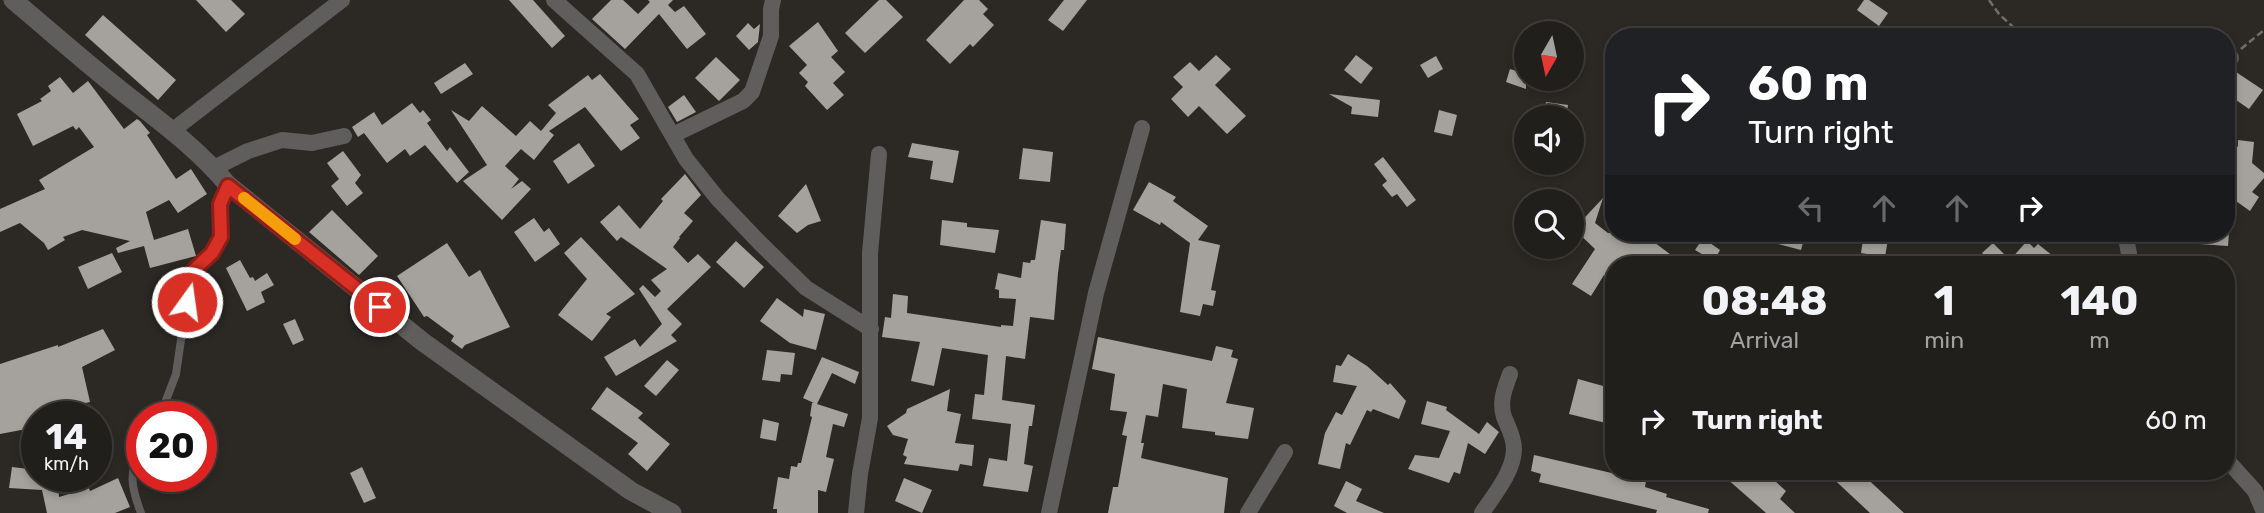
<!DOCTYPE html>
<style>
:root{--surface:#211f1c;--page:#2d2c29;--text:#f1f3f6;--muted:#a2a2a3;--line:#3e3d3b}
body{margin:0;font-family:Rubik,sans-serif;background:var(--page);color:var(--text);height:100vh;display:flex;flex-direction:column;font-size:26px;white-space:nowrap}
*{box-sizing:border-box;margin:0}
p{font-size:23px;color:var(--muted)}
.icon{flex:none;width:38px;height:38px;fill:none;stroke:currentColor;stroke-width:2;stroke-linecap:round;stroke-linejoin:round}
.map{position:relative;flex:1;overflow:hidden}
.panel{position:absolute;left:1605px;top:256px;width:630px;height:224px;display:flex;flex-direction:column;background:var(--surface);border-radius:28px;box-shadow:0 4px 10px #0003,0 0 0 2px var(--line)}
.panel>*{flex:none}
.banner{position:absolute;left:1605px;top:28px;width:630px;height:214px;border-radius:28px;box-shadow:0 4px 10px #0003,0 0 0 2px var(--line);background:#202124;color:#fff;overflow:hidden}
.needle{width:46px;rotate:189deg}
.controls{position:absolute;left:1514px;top:21px;display:grid;gap:14px}
.controls a{display:grid;place-items:center;width:70px;height:70px;border-radius:50%;background:var(--surface);box-shadow:0 4px 10px #0003,0 0 0 2px var(--line);font-size:35px}
.speed{position:absolute;left:21px;top:401px;display:flex;gap:14px;font-size:35px;font-weight:700;text-align:center}
.speed>*{display:grid;place-content:center;width:91px;height:91px;border-radius:50%;background:var(--surface);box-shadow:0 4px 10px #0003,0 0 0 2px var(--line);line-height:1}
.speed small{font-size:18px;font-weight:400}
.speed .limit{border:10px solid #d22;background:#fff;color:#111}
.pin{position:absolute;display:grid;place-items:center;width:60px;height:60px;color:#fff;margin:-30px;border:4px solid #fff;border-radius:50%;box-shadow:0 2px 7px #0007}
.me{position:absolute;width:77px;margin:-38px;rotate:14deg;stroke-linejoin:round;filter:drop-shadow(0 0 5px #0008)}
.turn{display:flex;align-items:center;gap:24px;height:147px;padding:0 28px;font-size:32px}
.turn .icon{width:91px;height:91px;stroke-width:2.5}
.turn b{display:block;font-size:49px;line-height:60px}
.lanes{display:flex;align-items:center;height:66px;padding:0 28px;background:#0003;justify-content:center;gap:35px;direction:ltr}
.lanes .off{opacity:.35}
.eta{display:flex;justify-content:space-evenly;align-items:center;height:119px;text-align:center}
.eta b{font-size:42px;font-weight:700;line-height:49px}
ul{padding:0;list-style:none}
li{display:flex;align-items:center;gap:21px;height:91px;padding:0 28px}
li div{flex:1}
li b{display:block;font-size:26px}
li em{font-style:normal}
.map>svg:first-child{display:block}
.building{fill:#a5a29d}
.lines{fill:none;stroke-linecap:round;stroke-linejoin:round}
.path{stroke:#716e6b;stroke-width:2.5;stroke-dasharray:7 3.5;stroke-linecap:butt}
.service{stroke:#605e5d;stroke-width:8}
.minor{stroke:#605e5d;stroke-width:16}
.tertiary{stroke:#605e5d;stroke-width:19}
.route-casing{stroke:#8d1f18;stroke-width:18}
.route{stroke:#d93025;stroke-width:12}
.slow{stroke:#f59e0b;stroke-width:12}
</style>
<div class="map">
<svg width="2264" height="513" viewBox="0 0 2264 513">
<rect width="100%" height="100%" fill="#2c2925"/>
<g class="building">
<path d="M196 0H231L245 14 226 32Z"/>
<path d="M509 0H533L565 36 552 48Z"/>
<path d="M611 0H623L638 14 650 2 648 0H673L668 5 675 12 684 6 706 34 687 49 659 14 625 49 592 19Z"/>
<path d="M879 0H886L903 17 865 53 845 33Z"/>
<path d="M964 0H979L988 9 983 14 994 25 973 47 970 44 950 64 926 40Z"/>
<path d="M1064 0H1087L1063 31 1048 20Z"/>
<path d="M1864 0H1869L1888 13 1879 26 1857 10Z"/>
<path d="M103 15 176 80 158 100 85 35Z"/>
<path d="M818 22 838 51 831 57 845 72 833 83 844 95 827 110 805 86 808 82 799 73 807 65 789 46Z"/>
<path d="M748 23 754 29 760 24 758 42 749 50 736 36Z"/>
<path d="M1216 55 1231 69 1215 85 1246 116 1227 134 1199 106 1188 117 1171 99 1183 87 1173 77 1190 62 1199 71Z"/>
<path d="M1356 55 1373 68 1361 84 1344 70Z"/>
<path d="M1436 56 1443 69 1428 78 1420 65Z"/>
<path d="M716 57 740 80 719 101 695 78Z"/>
<path d="M465 63 473 74 441 94 434 83Z"/>
<path d="M1510 69 1526 74V89L1506 82Z"/>
<path d="M2233 70 2263 90 2249 109 2226 93V77Z"/>
<path d="M600 74 639 119 630 125 640 138 621 151 585 107 549 131 554 135 534 160 521 149 505 166 519 179 511 189 522 181 531 189 502 220 463 181 487 165 451 110 469 121 482 106 516 136 530 121 541 131 556 113 548 105 588 75 592 80Z"/>
<path d="M60 77 73 93 88 81 124 129 137 119 140 121 150 133 147 135 176 179 191 169 207 194 178 213 169 200 146 212 154 240 188 229 196 256 150 268 144 246 118 253 116 248 130 241 82 230 63 237 65 240 48 250 44 243 20 223 0 232V209L45 189 39 180 94 147 79 127 76 130 73 126 33 146 17 114 42 101 40 99 51 91 48 86Z"/>
<path d="M1329 94 1380 100 1378 117 1351 114 1352 107Z"/>
<path d="M684 95 696 112 677 122 668 107Z"/>
<path d="M1546 102 1568 105 1566 117 1544 114Z"/>
<path d="M412 103 420 113 423 110 431 120 427 123 447 151 450 147 469 172 457 183 425 145 410 156 405 149 387 163 364 133 358 137 352 127 374 112 382 125Z"/>
<path d="M1439 110 1457 115 1452 136 1434 132Z"/>
<path d="M2226 136 2238 147V140L2254 142 2252 163 2264 173V178L2252 192 2259 197 2250 211 2226 194Z"/>
<path d="M579 143 595 166 568 184 553 161Z"/>
<path d="M912 143 959 151 953 183 930 179 933 161 908 157Z"/>
<path d="M1023 148 1053 152 1050 182 1019 179Z"/>
<path d="M343 151 361 175 355 183 363 193 347 206 331 186 339 179 327 163Z"/>
<path d="M1383 157 1416 200 1407 207 1397 194 1392 197 1382 185 1387 181 1374 164Z"/>
<path d="M685 174 701 195 684 213 693 221 679 237 680 238 673 247 688 263 698 254 711 267 667 309 682 324 671 335 677 341 616 376 604 357 635 339 640 347 662 324 639 289 643 285 655 297 661 291 651 280 667 269 621 237 617 241 600 222 619 205 640 229 663 201 661 199Z"/>
<path d="M1149 182 1176 197 1173 201 1208 226 1198 240 1220 245 1211 290 1216 291 1213 306 1203 304 1200 316 1180 312 1190 243 1161 222 1160 225 1133 210Z"/>
<path d="M806 184 821 221 808 225 797 233 778 216Z"/>
<path d="M1603 198 1595 223 1608 233H1642L1683 264H1614V286L1604 275 1591 296 1572 284 1595 249 1574 229Z"/>
<path d="M332 210 378 256 359 275 309 232Z"/>
<path d="M534 218 544 232 549 228 560 244 535 262 514 232Z"/>
<path d="M942 220 967 223V227L999 230 995 253 940 245Z"/>
<path d="M1041 220 1066 224 1064 250H1061L1058 273 1054 320 1030 317 1025 359 1006 356 1002 400 1035 405 1032 426H1029L1024 464 1033 466 1028 492 983 486 989 458 1007 461 1011 424 972 419 975 394 984 395 988 355 942 348 934 386 911 381 920 342 882 337 885 317 891 318 893 294 908 296 907 313 1001 327V325L1013 326 1016 299 999 298V290L995 289 998 273 1021 278 1023 262 1030 263 1031 260H1035Z"/>
<path d="M1781 233 1805 235 1801 250 1778 244Z"/>
<path d="M1864 233H1889L1885 257 1861 253Z"/>
<path d="M2186 233H2229L2228 246 2185 243Z"/>
<path d="M581 237 635 294 606 314 611 317 592 341 558 315 587 279 564 253Z"/>
<path d="M1703 238 1720 250 1714 261 1695 250Z"/>
<path d="M736 241 764 267 744 288 716 262Z"/>
<path d="M2027 241 2034 248 2038 244 2063 264H1992L1982 253 1993 243 2010 260Z"/>
<path d="M447 243 469 277 480 270 510 327 465 345 462 349 451 341 454 336 427 316 424 317 397 276Z"/>
<path d="M112 253 122 272 88 289 78 267Z"/>
<path d="M240 260 250 278 253 277 255 281 267 273 274 285 261 292 265 302 247 311 226 268Z"/>
<path d="M777 298 803 317 804 309 825 314 816 350 790 343 760 321Z"/>
<path d="M295 319 304 340 293 345 283 324Z"/>
<path d="M103 329 115 350 82 367 90 402 50 411 51 416H37V427L0 434V364L58 345V347Z"/>
<path d="M1098 337 1212 361 1216 346 1233 350 1231 357 1238 359 1226 403 1254 408 1248 439 1215 435V432L1182 428 1187 389 1163 384 1158 417 1146 415 1141 443H1144L1141 458 1228 478 1224 513H1108L1113 487H1118L1127 436 1122 435 1127 412 1110 410 1115 374 1092 369Z"/>
<path d="M767 350 795 353 792 375 781 374 780 382 762 380Z"/>
<path d="M1348 354 1367 366 1388 385 1390 383 1406 401 1399 419 1373 409 1371 412 1367 410 1350 445 1346 443 1340 469 1318 464 1325 433 1336 412 1342 415 1357 386 1333 382 1336 365 1341 366Z"/>
<path d="M822 357 859 372 855 384 832 373 817 404 848 414 844 427 833 424 826 457 834 459 826 492 818 490V513H777V509H773L778 477 789 479 791 466 797 467 798 463H801L812 417 810 416 812 403H814L803 398Z"/>
<path d="M667 360 679 370 656 396 644 386Z"/>
<path d="M1578 379 1614 389V425L1569 414Z"/>
<path d="M607 387 643 413 638 418 670 444 647 471 628 454 638 443 591 409Z"/>
<path d="M950 389 947 411 961 414 955 443 974 445 972 466 960 464 958 471 904 464 907 457 903 455 908 439 893 435 887 426 906 413 907 409Z"/>
<path d="M1427 401 1447 407 1446 410 1479 434 1487 422 1499 432 1485 454 1468 443 1460 474 1454 472 1449 483 1408 469 1415 455 1439 458 1450 431 1421 424Z"/>
<path d="M763 419 779 423 776 441 760 438Z"/>
<path d="M1534 455 1646 481 1645 487 1667 494 1666 497 1709 509 1708 513H1656L1657 510 1539 482 1541 474 1531 471Z"/>
<path d="M12 467 37 470V476H58L59 497 89 488 90 491 118 478 130 507 115 513H47L42 490 9 488Z"/>
<path d="M362 467 376 498 364 503 350 473Z"/>
<path d="M1718 471H1764L1786 491 1780 499 1795 513H1766Z"/>
<path d="M1825 471H1859L1904 513H1870Z"/>
<path d="M904 478 932 490 922 513 895 501Z"/>
<path d="M1346 481 1362 489 1356 501 1384 513H1347L1334 506Z"/>
</g>
<g class="lines">
<g class="path">
<path d="M1989 0 1999 14 2024 37"/>
<path d="M2241 49 2264 30"/>
</g>
<g class="service">
<path d="M160 416 176 374 189 285 195 269 212 253 221 237 220 204 228 185"/>
<path d="M141 513C130 484 129 473 142 445"/>
</g>
<g class="minor">
<path d="M554 0 637 74 686 159 718 199 759 242 806 288 871 329"/>
<path d="M2226 63 2231 58"/>
<path d="M173 130 342 0"/>
<path d="M673 135 743 101 752 92 771 36V9L773 0"/>
<path d="M214 168 248 151 282 140 312 143 344 136"/>
<path d="M2125 233 2131 264"/>
<path d="M2226 459 2255 491 2264 512"/>
<path d="M856 513 860 474 870 418V253L879 154"/>
<path d="M1049 513 1096 293 1142 128"/>
<path d="M1248 513 1285 452"/>
<path d="M1482 513C1494 495 1514 471 1514 449 1514 437 1508 427 1504 417 1499 401 1505 388 1510 374"/>
</g>
<path class="tertiary" d="M13 0C50 31 86 63 124 93 161 122 198 149 228 185L423 342 631 491 672 513"/>
</g>
<g class="lines">
<g class="route-casing">
<path id="route" d="M187 302 195 269 212 253 221 237 220 204 228 186 380 307"/>
</g>
<use href="#route" class="route"/>
<path class="slow" d="M244 198 295 239"/>
</g>
</svg>
<div class="controls">
<a><svg class="needle" viewBox="-14 -14 28 28"><path d="M0-13l5 13h-10z" fill="#e53935"/><path d="M0 13l5-13h-10z" fill="#a2a2a3"/></svg></a>
<a><svg class="icon" aria-label="sound" viewBox="0 0 24 24"><path d="M4 9h4l5-4v14l-5-4H4zM17 9q2 3 0 6"/></svg></a>
<a><svg class="icon" aria-label="search" viewBox="0 0 24 24"><circle cx="10" cy="10" r="6"/><path d="M15 15l6 6"/></svg></a>
</div>
<div class="speed"><div>14<small>km/h</small></div><div class="limit">20</div></div>
<div class="pin" style="left:380px;top:307px;background:#d93025"><svg class="icon" aria-label="arrive" viewBox="0 0 24 24"><path d="M6 21V4h12l-3 4 3 4H6"/></svg></div>
<svg class="me" style="left:187px;top:302px" viewBox="-20 -20 40 40"><circle r="17" fill="#d93025" stroke="#fff" stroke-width="3"/><path d="M0-11L8 9 0 5-8 9z" fill="#fff"/></svg>
<div class="banner">
<div class="turn"><svg class="icon" aria-label="right" viewBox="0 0 24 24"><path d="M7 20v-9h11M14 6l5 5-5 5"/></svg><div><b>60 m</b>Turn right</div></div>
<div class="lanes"><svg class="icon off" aria-label="left" viewBox="0 0 24 24"><path d="M17 20v-9H6M10 6l-5 5 5 5"/></svg><svg class="icon off" aria-label="ahead" viewBox="0 0 24 24"><path d="M12 20V5M6 11l6-6 6 6"/></svg><svg class="icon off" aria-label="ahead" viewBox="0 0 24 24"><path d="M12 20V5M6 11l6-6 6 6"/></svg><svg class="icon" aria-label="right" viewBox="0 0 24 24"><path d="M7 20v-9h11M14 6l5 5-5 5"/></svg></div>
</div>
<section class="panel">
<div class="eta">
<div><b>08:48</b><p>Arrival</p></div>
<div><b>1</b><p>min</p></div>
<div><b>140</b><p>m</p></div>
</div>
<ul>
<li><svg class="icon" aria-label="right" viewBox="0 0 24 24"><path d="M7 20v-9h11M14 6l5 5-5 5"/></svg><div><b>Turn right</b></div><em>60 m</em></li>
</ul>
</section>
</div>
